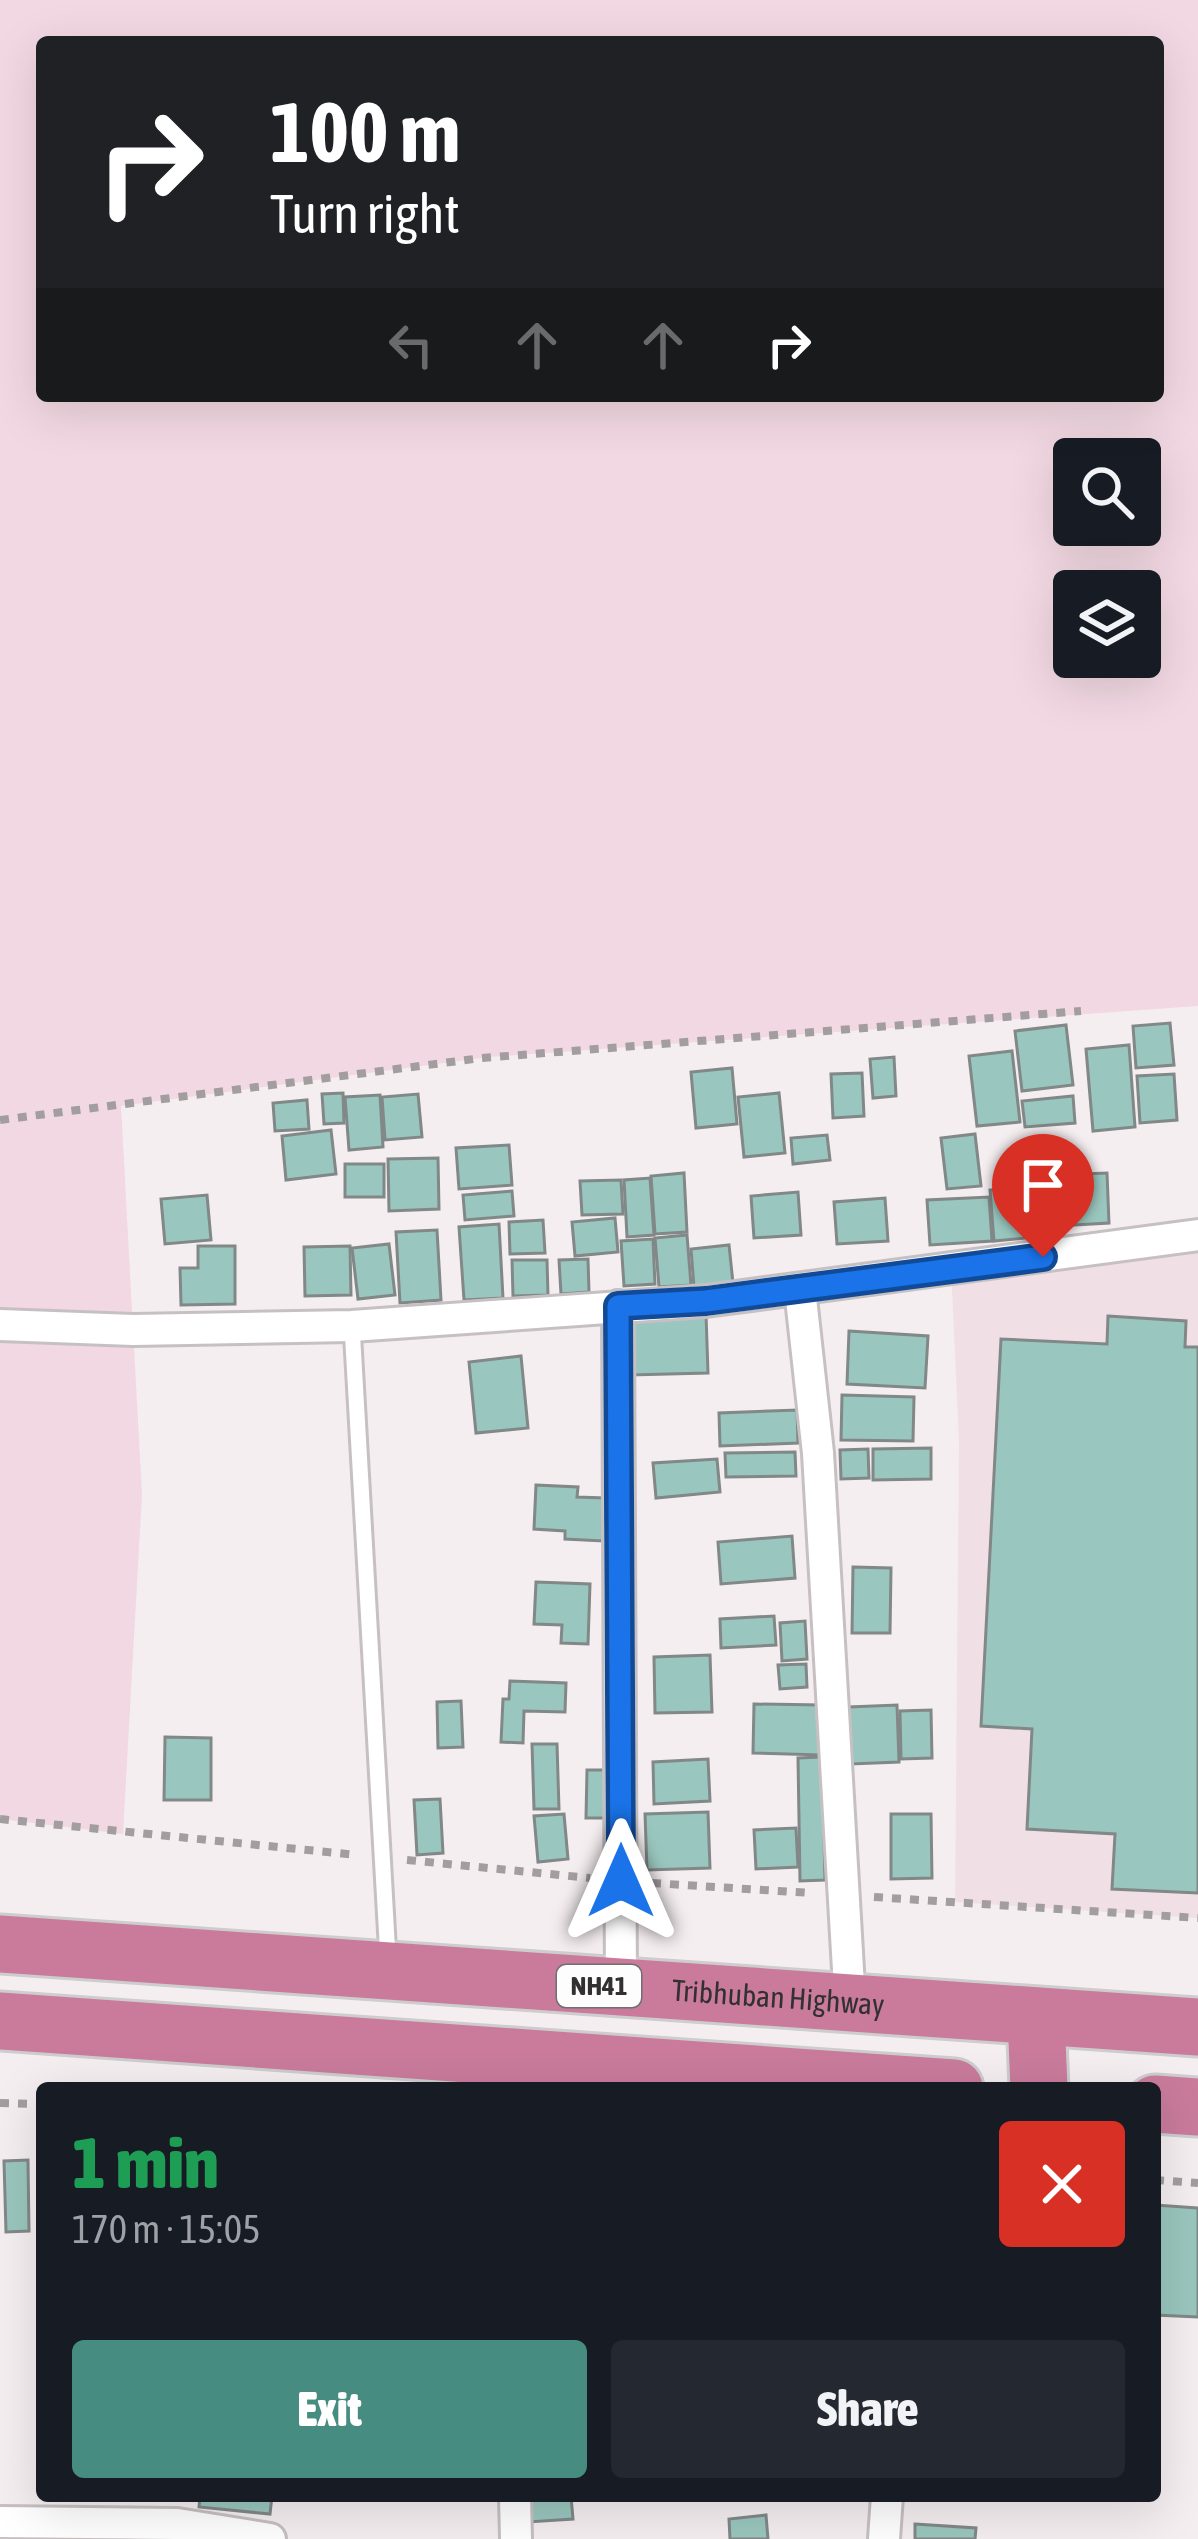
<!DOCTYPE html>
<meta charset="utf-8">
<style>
:root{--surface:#171b24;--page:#242831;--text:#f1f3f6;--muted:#9ea1a6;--accent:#478c81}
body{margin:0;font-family:"Asap Condensed",sans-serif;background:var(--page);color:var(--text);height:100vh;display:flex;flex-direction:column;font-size:45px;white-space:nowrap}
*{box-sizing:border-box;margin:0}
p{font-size:39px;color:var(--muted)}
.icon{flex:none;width:66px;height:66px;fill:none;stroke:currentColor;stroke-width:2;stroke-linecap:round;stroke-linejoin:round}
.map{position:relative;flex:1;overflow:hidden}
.panel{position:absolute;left:36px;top:2082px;width:1125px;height:420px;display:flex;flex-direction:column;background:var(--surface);border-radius:12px;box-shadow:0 12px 48px #0002}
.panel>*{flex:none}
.guide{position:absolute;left:36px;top:36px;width:1128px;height:366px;border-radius:12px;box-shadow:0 12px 48px #0002;background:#202124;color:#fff;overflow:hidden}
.tools{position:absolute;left:1053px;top:438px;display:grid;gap:24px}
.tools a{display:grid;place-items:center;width:108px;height:108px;border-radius:12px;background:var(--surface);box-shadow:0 12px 48px #0002;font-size:60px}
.pin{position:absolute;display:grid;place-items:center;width:102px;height:102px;color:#fff;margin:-123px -51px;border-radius:50% 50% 50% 0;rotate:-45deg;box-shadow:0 0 12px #0007}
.pin .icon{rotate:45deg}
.me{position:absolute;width:132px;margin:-66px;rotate:0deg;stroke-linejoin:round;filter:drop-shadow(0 0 9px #0008)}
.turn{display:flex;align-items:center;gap:42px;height:252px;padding:0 36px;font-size:54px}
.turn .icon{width:156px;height:156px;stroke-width:2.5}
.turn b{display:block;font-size:84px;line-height:102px}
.lanes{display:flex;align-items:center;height:114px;padding:0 36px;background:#0003;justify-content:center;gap:60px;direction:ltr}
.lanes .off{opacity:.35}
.round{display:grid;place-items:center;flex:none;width:126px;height:126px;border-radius:12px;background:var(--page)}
.overview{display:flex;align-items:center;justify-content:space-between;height:204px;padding:0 36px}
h1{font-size:72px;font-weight:800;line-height:90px;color:#1e9e55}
.action{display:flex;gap:24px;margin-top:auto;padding:24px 36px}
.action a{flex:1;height:138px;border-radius:12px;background:var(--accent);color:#fff;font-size:48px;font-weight:800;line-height:138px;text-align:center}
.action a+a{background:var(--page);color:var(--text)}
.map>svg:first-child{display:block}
.built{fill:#f0e0e6}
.green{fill:#f2d8e2;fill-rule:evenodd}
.building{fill:#99c6be;stroke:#818887;stroke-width:3}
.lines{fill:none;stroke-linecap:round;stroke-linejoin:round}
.lane-casing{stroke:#c7c0c2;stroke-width:21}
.street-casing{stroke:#c7c0c2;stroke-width:36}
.highway-casing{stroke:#cecdce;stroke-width:63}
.path{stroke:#a29d9e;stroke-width:8;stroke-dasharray:9 9;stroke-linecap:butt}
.lane{stroke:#fff;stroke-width:15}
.street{stroke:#fff;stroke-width:30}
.highway{stroke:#ca7b9c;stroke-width:57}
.route-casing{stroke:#114b97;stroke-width:30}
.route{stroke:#1a73e8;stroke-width:21}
.labels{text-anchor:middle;stroke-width:9;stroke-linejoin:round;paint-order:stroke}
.shield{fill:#fefdfd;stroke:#706e6e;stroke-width:3}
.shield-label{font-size:27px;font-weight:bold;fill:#333031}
.street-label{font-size:30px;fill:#333031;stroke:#fefdfd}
</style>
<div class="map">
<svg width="1198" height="2539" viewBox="0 0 1198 2539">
<rect width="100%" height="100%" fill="#f5eef0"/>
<path class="built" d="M1198 1235V1918L955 1902 959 1441 951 1269Z"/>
<path class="green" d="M0 0H1198V1006L489 1057 121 1106 142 1495 123 1834 0 1819ZM42 42H1158V396H42ZM1074 459H1140V525H1074ZM1074 591H1140V657H1074Z"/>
<g class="building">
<path d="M1170 1023 1174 1065 1136 1068 1133 1026Z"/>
<path d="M1066 1025 1073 1085 1022 1091 1015 1031Z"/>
<path d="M1129 1045 1135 1127 1093 1131 1086 1049Z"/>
<path d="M1012 1051 1020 1122 977 1126 969 1056Z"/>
<path d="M894 1057 896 1096 873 1098 870 1059Z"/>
<path d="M732 1068 737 1124 696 1128 691 1072Z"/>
<path d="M862 1073 864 1116 833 1118 831 1074Z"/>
<path d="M1174 1074 1177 1120 1140 1123 1137 1076Z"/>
<path d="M343 1093 344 1123 324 1124 322 1094Z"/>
<path d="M779 1093 785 1153 744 1157 738 1097Z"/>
<path d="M418 1094 422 1137 385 1140 382 1097Z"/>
<path d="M380 1095 383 1147 349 1150 345 1097Z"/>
<path d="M1073 1096 1075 1123 1025 1127 1022 1101Z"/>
<path d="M307 1100 309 1129 275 1131 273 1103Z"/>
<path d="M331 1130 336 1174 286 1180 282 1136Z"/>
<path d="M975 1134 981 1186 947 1189 941 1138Z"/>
<path d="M827 1135 830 1160 793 1164 791 1138Z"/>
<path d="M509 1145 512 1185 459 1189 456 1148Z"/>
<path d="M438 1158 439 1209 389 1211 388 1159Z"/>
<rect x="345" y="1164" width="39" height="33"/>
<path d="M684 1173 687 1232 655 1234 651 1176Z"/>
<path d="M1107 1173 1109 1223 1057 1226 1055 1175Z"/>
<path d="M650 1178 654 1235 627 1237 624 1180Z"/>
<path d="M621 1180 623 1214 582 1215 580 1181Z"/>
<path d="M1043 1185 1047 1236 994 1241 990 1190Z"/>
<path d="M512 1191 514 1216 465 1220 463 1195Z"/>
<path d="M798 1192 801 1235 754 1238 751 1196Z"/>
<path d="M207 1195 211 1240 165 1244 161 1199Z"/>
<path d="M989 1197 992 1241 930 1245 927 1200Z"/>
<path d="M885 1198 888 1241 837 1244 834 1202Z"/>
<path d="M615 1218 618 1252 575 1256 572 1222Z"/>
<path d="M543 1220 545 1253 510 1254 509 1222Z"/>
<path d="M499 1224 503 1298 464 1300 459 1227Z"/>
<path d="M437 1230 441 1300 400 1303 396 1232Z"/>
<path d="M687 1235 691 1285 659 1287 655 1238Z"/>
<path d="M653 1239 655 1284 624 1286 621 1241Z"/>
<path d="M389 1244 395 1295 358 1299 352 1248Z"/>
<path d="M729 1245 733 1283 694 1287 691 1249Z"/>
<path d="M198 1246H235V1304L181 1305 180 1268H198Z"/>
<path d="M350 1246 351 1295 305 1296 304 1247Z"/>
<path d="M588 1259 589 1292 561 1294 559 1260Z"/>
<path d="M512 1260H547L548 1295 513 1296Z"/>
<path d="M706 1314 708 1373 630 1375 628 1316Z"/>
<path d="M1108 1316 1186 1321 1185 1347H1198V1893L1112 1889 1115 1834 1027 1829 1032 1729 981 1726 1001 1339 1107 1344Z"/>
<path d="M849 1331 928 1336 925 1388 847 1384Z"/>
<path d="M521 1356 528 1428 476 1433 469 1362Z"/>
<path d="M842 1395 914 1397 913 1441 841 1440Z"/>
<path d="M797 1410 798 1443 720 1446 719 1413Z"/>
<path d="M931 1448V1479L873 1480V1449Z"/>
<path d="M868 1449 869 1478 841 1479 840 1450Z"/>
<path d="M795 1452 796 1476 726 1477 725 1453Z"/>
<path d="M717 1459 720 1492 656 1498 653 1463Z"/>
<path d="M536 1485 578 1487 577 1497 605 1498 603 1541 565 1539V1531L534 1529Z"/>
<path d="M792 1536 795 1578 721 1584 718 1542Z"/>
<path d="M853 1567 891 1568 890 1633H852Z"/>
<path d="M536 1582 590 1584 588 1644 561 1643 562 1625 534 1624Z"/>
<path d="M774 1616 776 1645 721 1648 720 1619Z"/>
<path d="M805 1621 807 1659 782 1661 780 1623Z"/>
<path d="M710 1655 712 1712 655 1713 654 1657Z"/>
<path d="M806 1664 807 1687 780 1689 778 1665Z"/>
<path d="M510 1681 566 1683 565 1712 524 1711 523 1743 501 1742 503 1699H509Z"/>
<path d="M461 1701 463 1747 438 1748 437 1702Z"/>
<path d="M754 1704 821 1705V1755L753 1753Z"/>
<path d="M897 1705 899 1762 851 1764 849 1707Z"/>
<path d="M931 1710 932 1758 901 1759 900 1711Z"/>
<path d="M165 1737 211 1738V1800H164Z"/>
<path d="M532 1744H557L559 1809H534Z"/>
<path d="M822 1757 825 1880 800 1881 798 1758Z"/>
<path d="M708 1759 710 1801 654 1804 653 1762Z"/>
<path d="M587 1770H609L608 1818H586Z"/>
<path d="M440 1799 443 1853 417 1855 414 1800Z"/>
<path d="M708 1812 710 1868 647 1870 645 1814Z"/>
<path d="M564 1814 568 1859 538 1862 534 1816Z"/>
<path d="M891 1814H931L932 1878 891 1879Z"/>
<path d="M796 1828 798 1867 756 1869 754 1830Z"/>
<path d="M28 2160 29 2231 6 2232 4 2161Z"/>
<path d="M1155 2205 1198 2208V2317L1155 2315Z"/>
<path d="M200 2496H272L270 2514 199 2507Z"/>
<path d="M526 2496H571L573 2519 528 2522Z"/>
<path d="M766 2515 768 2539H730L729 2519Z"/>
<path d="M915 2524 976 2528 975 2539H915Z"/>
</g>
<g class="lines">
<g class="lane-casing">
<path id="lane" d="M352 1326 388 1958"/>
</g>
<g class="street-casing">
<g id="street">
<path d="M800 1289 818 1453 850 2004"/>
<path d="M618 1306 621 1987"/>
<path d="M0 1325 133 1330 352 1326 706 1301 1198 1235"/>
<path d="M515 2496 516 2539"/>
<path d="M0 2522 177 2524 270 2539"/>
<path d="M884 2539 887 2496"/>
</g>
</g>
<g class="highway-casing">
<g id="highway">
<path id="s1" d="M0 1944 1198 2027"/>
<path d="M1036 2017 1039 2088"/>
<path d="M0 2021 954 2088"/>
<path d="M1155 2104 1198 2107"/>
</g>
</g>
<g class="path">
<path d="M0 1120 482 1058 1081 1011"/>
<path d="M0 1819 357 1855"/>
<path d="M407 1860 590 1878"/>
<path d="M652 1883 811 1893"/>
<path d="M874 1897 1198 1918"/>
<path d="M0 2103 42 2104"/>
<path d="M1155 2180 1198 2183"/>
</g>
<use href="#lane" class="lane"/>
<use href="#street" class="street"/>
<use href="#highway" class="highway"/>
</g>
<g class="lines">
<g class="route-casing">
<path id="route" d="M621 1881 618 1306 706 1301 1043 1257"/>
</g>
<use href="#route" class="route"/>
</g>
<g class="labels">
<rect class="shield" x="557" y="1965" width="84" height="42" rx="9"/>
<g class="shield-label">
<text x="599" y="1995">NH41</text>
</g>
<g class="street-label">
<text dy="10" stroke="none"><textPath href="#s1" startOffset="780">Tribhuban Highway</textPath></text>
</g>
</g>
</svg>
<div class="tools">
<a><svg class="icon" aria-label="search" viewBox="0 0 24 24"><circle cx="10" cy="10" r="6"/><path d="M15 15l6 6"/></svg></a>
<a><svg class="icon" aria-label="layers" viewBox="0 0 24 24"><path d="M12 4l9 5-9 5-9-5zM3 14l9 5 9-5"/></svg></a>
</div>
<div class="pin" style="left:1043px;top:1257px;background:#d93025"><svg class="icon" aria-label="arrive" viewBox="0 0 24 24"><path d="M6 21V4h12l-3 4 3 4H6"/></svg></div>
<svg class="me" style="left:621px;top:1881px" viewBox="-20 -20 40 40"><path d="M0-17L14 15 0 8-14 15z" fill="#1a73e8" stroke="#fff" stroke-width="4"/></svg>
<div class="guide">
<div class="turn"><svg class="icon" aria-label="right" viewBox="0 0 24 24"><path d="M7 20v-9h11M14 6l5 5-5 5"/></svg><div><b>100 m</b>Turn right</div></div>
<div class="lanes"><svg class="icon off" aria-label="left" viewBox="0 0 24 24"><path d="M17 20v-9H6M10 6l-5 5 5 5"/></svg><svg class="icon off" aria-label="ahead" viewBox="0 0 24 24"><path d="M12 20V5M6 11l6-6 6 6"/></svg><svg class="icon off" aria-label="ahead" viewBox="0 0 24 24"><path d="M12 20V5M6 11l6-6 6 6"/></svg><svg class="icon" aria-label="right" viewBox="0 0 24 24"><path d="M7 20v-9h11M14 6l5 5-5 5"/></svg></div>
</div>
<section class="panel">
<div class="overview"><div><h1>1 min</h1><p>170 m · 15:05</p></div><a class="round" style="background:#d93025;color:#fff"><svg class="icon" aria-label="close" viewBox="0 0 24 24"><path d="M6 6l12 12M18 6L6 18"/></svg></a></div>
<div class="action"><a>Exit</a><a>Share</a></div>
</section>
</div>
